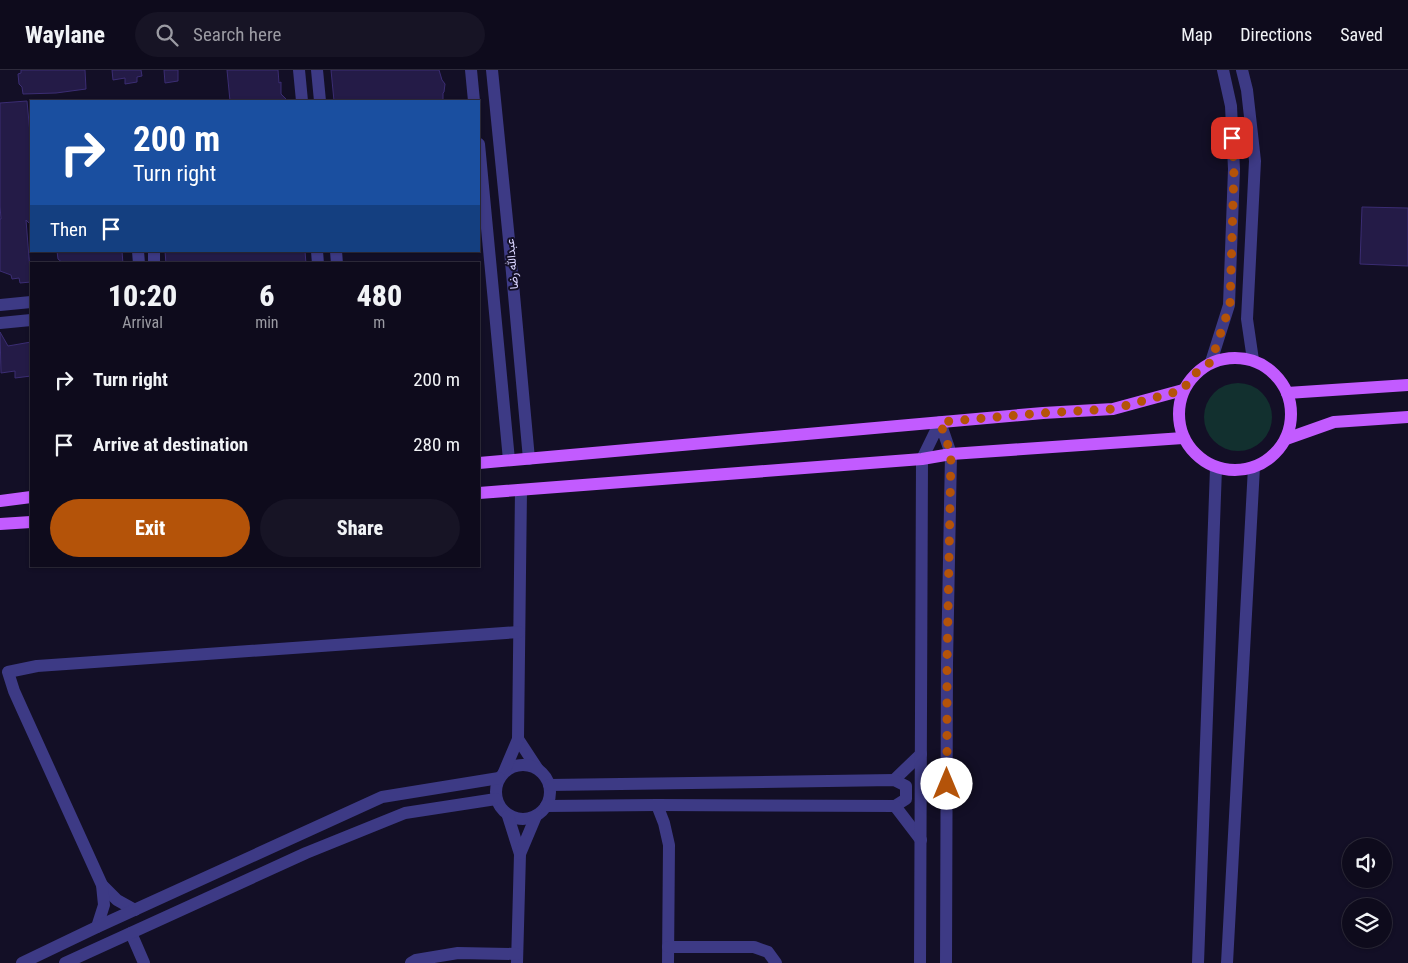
<!DOCTYPE html>
<meta charset="utf-8">
<style>
:root{--surface:#0e0b1c;--page:#171425;--text:#f1f3f6;--muted:#9b9ba3;--line:#2e2b3b;--accent:#b45309}
body{margin:0;font-family:"Roboto Condensed",Vazirmatn,sans-serif;background:var(--page);color:var(--text);height:100vh;display:flex;flex-direction:column;font-size:19px;white-space:nowrap}
*{box-sizing:border-box;margin:0}
p{font-size:16px;color:var(--muted)}
.icon{flex:none;width:28px;height:28px;fill:none;stroke:currentColor;stroke-width:2;stroke-linecap:round;stroke-linejoin:round}
.map{position:relative;flex:1;overflow:hidden}
.drawer{position:absolute;left:30px;top:192px;width:450px;height:305px;display:flex;flex-direction:column;background:var(--surface);border-radius:0px;box-shadow:0 1px 4px #0004,0 0 0 1px var(--line)}
.drawer>*{flex:none}
.hud{position:absolute;left:30px;top:30px;width:450px;height:152px;border-radius:0px;box-shadow:0 1px 4px #0004,0 0 0 1px var(--line);background:#1a4fa0;color:#fff;overflow:hidden}
.buttons{position:absolute;left:1342px;top:768px;display:grid;gap:10px}
.buttons a{display:grid;place-items:center;width:50px;height:50px;border-radius:50%;background:var(--surface);box-shadow:0 1px 4px #0004,0 0 0 1px var(--line);font-size:25px}
.pin{position:absolute;display:grid;place-items:center;width:42px;height:42px;color:#fff;margin:-21px;border-radius:10px;box-shadow:0 2px 8px #0006}
.me{position:absolute;width:55px;margin:-28px;rotate:0deg;stroke-linejoin:round;filter:drop-shadow(0 0 4px #0008)}
.turn{display:flex;align-items:center;gap:18px;height:105px;padding:0 20px;font-size:22px}
.turn .icon{width:65px;height:65px;stroke-width:2.5}
.turn b{display:block;font-size:35px;line-height:42px}
.then{display:flex;align-items:center;height:48px;padding:0 20px;background:#0003;gap:10px;font-size:19px}
.eta{display:flex;justify-content:space-evenly;align-items:center;height:85px;text-align:center}
.eta b{font-size:30px;font-weight:800;line-height:35px}
.button{display:flex;gap:10px;margin-top:auto;padding:10px 20px}
.button a{flex:1;height:58px;border-radius:30px;background:var(--accent);color:#fff;font-size:20px;font-weight:800;line-height:58px;text-align:center}
.button a+a{background:var(--page);color:var(--text)}
ul{padding:0;list-style:none}
li{display:flex;align-items:center;gap:15px;height:65px;padding:0 20px}
li div{flex:1}
li b{display:block;font-size:19px}
li em{font-style:normal}
header{display:flex;align-items:center;gap:30px;box-sizing:border-box;height:70px;padding:0 25px;background:var(--surface);border-bottom:1px solid var(--line)}
header strong{font-size:24px}
nav{display:flex;gap:28px;margin-inline-start:auto;font-size:18px}
.search{width:350px;height:45px;background:var(--page);display:flex;align-items:center;gap:12px;box-sizing:border-box;padding:0 18px;border-radius:28px;color:var(--muted);font-size:19px}
.map>svg:first-child{display:block}
.green{fill:#12302f}
.building{fill:#241b47;stroke:#3b2d73}
.lines{fill:none;stroke-linecap:round;stroke-linejoin:round}
.minor{stroke:#3d3a85;stroke-width:12}
.major{stroke:#c25bff;stroke-width:12}
.route{stroke:#b45309;stroke-width:9;stroke-dasharray:0 16.2}
.labels{text-anchor:middle;stroke-width:4;stroke-linejoin:round;paint-order:stroke}
.street-label{font-size:12px;fill:#d9d4ff;stroke:#130f26}
</style>
<header>
<strong>Waylane</strong>
<div class="search"><svg class="icon" aria-label="search" viewBox="0 0 24 24"><circle cx="10" cy="10" r="6"/><path d="M15 15l6 6"/></svg>Search here</div>
<nav><a>Map</a><a>Directions</a><a>Saved</a></nav>
</header>
<div class="map">
<svg width="1408" height="893" viewBox="0 0 1408 893">
<rect width="100%" height="100%" fill="#130f26"/>
<circle class="green" cx="1238" cy="347" r="34"/>
<g class="building">
<path d="M21 0H85L86 19 56 23 23 24 22 17 19 14 18 4 21 3Z"/>
<path d="M112 0H141L142 6 137 7V12L125 14V8L113 10Z"/>
<path d="M164 0H178V11L165 13Z"/>
<path d="M227 0H278L279 13 281 12V24L288 31H230Z"/>
<path d="M331 0H439L442 10 445 14 444 22 443 23V31H334Z"/>
<path d="M27 31 31 74V155L26 150 31 212 20 213 19 208 12 209 11 205 0 201V149H1L0 136V33Z"/>
<path d="M1362 137 1408 138V196L1360 194Z"/>
<path d="M57 181H122L123 194H64L58 189Z"/>
<path d="M165 181H305L306 194H166Z"/>
<path d="M0 262 8 276 31 272V306L15 308V301L1 303Z"/>
</g>
<g class="lines">
<g class="minor">
<path d="M299 0 302 31"/>
<path d="M317 0 320 31"/>
<path d="M471 0 474 31"/>
<path d="M492 0 509 170 529 389"/>
<path d="M1242 0 1247 20 1255 91 1247 249 1253 290"/>
<path d="M479 74 509 390"/>
<path d="M138 181 139 194"/>
<path d="M154 181V194"/>
<path d="M317 181 318 194"/>
<path d="M336 181 337 194"/>
<path d="M0 235 31 232"/>
<path d="M0 253 31 250"/>
<path d="M1211 292 1229 235 1234 99 1231 36 1223 0"/>
<path d="M518 669 537 698"/>
<circle cx="523" cy="722" r="27"/>
<path d="M504 702 518 669 521 420"/>
<path d="M894 710 921 684"/>
<path d="M549 715 894 710 906 716V729L895 736"/>
<path d="M657 735 664 753 669 775 668 893"/>
<path d="M546 736 657 735 895 736 921 770"/>
<path d="M508 746 520 784 517 893"/>
<path d="M520 784 536 746"/>
<path d="M102 815 117 830 135 840"/>
<path d="M97 857 104 835 102 815 23 641 14 621 8 602 37 596 66 594 519 562"/>
<path d="M131 863 144 893"/>
<path d="M668 877H754L768 882 776 893"/>
<path d="M22 893 97 857 382 727 499 708"/>
<path d="M65 893 306 783 405 743 496 729"/>
<path d="M411 893 416 890 458 883 517 884"/>
<path d="M920 893 922 389 940 352 951 384 947 594 946 893"/>
<path d="M1198 893 1216 398"/>
<path d="M1227 893 1254 397"/>
</g>
<g class="major">
<circle cx="1235" cy="344" r="56"/>
<path d="M1287 323 1408 315"/>
<path d="M1286 369 1334 352 1408 347"/>
<path d="M479 393 1043 343 1113 339 1183 320"/>
<path d="M479 423 922 389 951 384 1183 368"/>
<path d="M0 431 31 427"/>
<path d="M0 454 31 452"/>
</g>
</g>
<g class="lines">
<path class="route" d="M947 714V594L951 384 940 352 1043 343 1113 339 1183 320 1190 309 1199 300 1211 292 1230 235 1234 99 1232 68"/>
</g>
<g class="labels">
<g class="street-label">
<text transform="translate(512 194) rotate(-95)" y="4">عبدالله رضا</text>
</g>
</g>
</svg>
<div class="buttons">
<a><svg class="icon" aria-label="sound" viewBox="0 0 24 24"><path d="M4 9h4l5-4v14l-5-4H4zM17 9q2 3 0 6"/></svg></a>
<a><svg class="icon" aria-label="layers" viewBox="0 0 24 24"><path d="M12 4l9 5-9 5-9-5zM3 14l9 5 9-5"/></svg></a>
</div>
<div class="pin" style="left:1232px;top:68px;background:#d93025"><svg class="icon" aria-label="arrive" viewBox="0 0 24 24"><path d="M6 21V4h12l-3 4 3 4H6"/></svg></div>
<svg class="me" style="left:947px;top:714px" viewBox="-20 -20 40 40"><circle r="19" fill="#fff"/><path d="M0-13L10 11 0 6-10 11z" fill="#b45309"/></svg>
<div class="hud">
<div class="turn"><svg class="icon" aria-label="right" viewBox="0 0 24 24"><path d="M7 20v-9h11M14 6l5 5-5 5"/></svg><div><b>200 m</b>Turn right</div></div>
<div class="then">Then<svg class="icon" aria-label="arrive" viewBox="0 0 24 24"><path d="M6 21V4h12l-3 4 3 4H6"/></svg></div>
</div>
<section class="drawer">
<div class="eta">
<div><b>10:20</b><p>Arrival</p></div>
<div><b>6</b><p>min</p></div>
<div><b>480</b><p>m</p></div>
</div>
<ul>
<li><svg class="icon" aria-label="right" viewBox="0 0 24 24"><path d="M7 20v-9h11M14 6l5 5-5 5"/></svg><div><b>Turn right</b></div><em>200 m</em></li>
<li><svg class="icon" aria-label="arrive" viewBox="0 0 24 24"><path d="M6 21V4h12l-3 4 3 4H6"/></svg><div><b>Arrive at destination</b></div><em>280 m</em></li>
</ul>
<div class="button"><a>Exit</a><a>Share</a></div>
</section>
</div>
